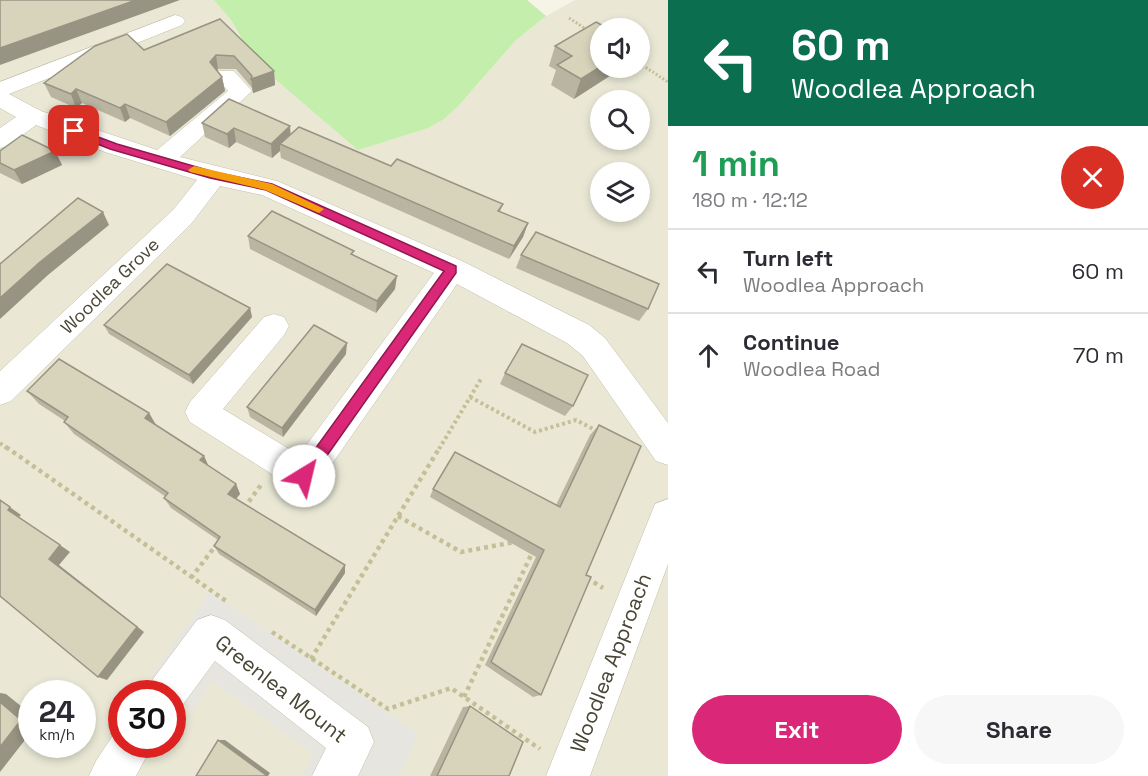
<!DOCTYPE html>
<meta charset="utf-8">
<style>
:root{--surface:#fff;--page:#f7f7f7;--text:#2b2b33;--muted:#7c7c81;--line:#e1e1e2;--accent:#db2777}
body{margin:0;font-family:"Space Grotesk",sans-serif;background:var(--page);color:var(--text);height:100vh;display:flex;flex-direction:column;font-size:22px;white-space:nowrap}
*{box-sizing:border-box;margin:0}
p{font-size:20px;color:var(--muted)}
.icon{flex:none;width:33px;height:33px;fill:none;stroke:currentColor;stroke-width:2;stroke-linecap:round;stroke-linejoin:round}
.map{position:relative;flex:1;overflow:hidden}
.drawer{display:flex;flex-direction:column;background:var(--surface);width:480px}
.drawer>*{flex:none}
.hud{background:#0b6e4f;color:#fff;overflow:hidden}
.fabs{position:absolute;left:590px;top:18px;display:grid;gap:12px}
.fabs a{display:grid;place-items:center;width:60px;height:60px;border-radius:50%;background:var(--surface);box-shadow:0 3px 9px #0003;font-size:30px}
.speed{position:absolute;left:18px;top:680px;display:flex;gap:12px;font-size:30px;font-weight:700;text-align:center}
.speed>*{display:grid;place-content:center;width:78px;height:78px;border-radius:50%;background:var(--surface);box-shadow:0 3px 9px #0003;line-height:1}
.speed small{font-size:15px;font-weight:400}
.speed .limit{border:9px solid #d22;background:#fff;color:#111}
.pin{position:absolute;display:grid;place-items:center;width:51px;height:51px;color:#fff;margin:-26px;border-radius:12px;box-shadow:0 3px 9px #0006}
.me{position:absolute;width:66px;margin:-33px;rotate:36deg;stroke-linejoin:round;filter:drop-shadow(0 0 4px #0008)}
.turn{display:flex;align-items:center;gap:21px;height:126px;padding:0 24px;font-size:27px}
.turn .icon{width:78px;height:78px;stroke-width:2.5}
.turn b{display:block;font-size:42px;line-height:51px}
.round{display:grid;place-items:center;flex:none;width:63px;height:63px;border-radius:32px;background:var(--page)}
.overview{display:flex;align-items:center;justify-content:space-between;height:102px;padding:0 24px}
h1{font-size:36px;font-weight:700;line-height:45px;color:#1e9e55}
.primary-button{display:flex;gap:12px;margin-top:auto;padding:12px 24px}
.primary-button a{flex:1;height:69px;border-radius:36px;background:var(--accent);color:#fff;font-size:24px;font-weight:700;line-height:69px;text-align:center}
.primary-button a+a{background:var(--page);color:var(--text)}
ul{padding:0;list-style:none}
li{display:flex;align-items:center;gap:18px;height:84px;padding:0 24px;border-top:2px solid var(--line)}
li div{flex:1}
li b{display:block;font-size:22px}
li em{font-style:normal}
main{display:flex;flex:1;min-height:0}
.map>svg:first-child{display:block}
.residential{fill:#eae8d5;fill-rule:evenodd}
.green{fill:#c3eeac}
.parking{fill:#e6e5e0}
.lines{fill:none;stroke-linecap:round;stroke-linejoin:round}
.minor-casing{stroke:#c2bea9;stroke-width:1}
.path-far2{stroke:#c5bf98;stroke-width:3;stroke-dasharray:2 2;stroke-linecap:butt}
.path-far1{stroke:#c5bf98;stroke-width:4;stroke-dasharray:3 3;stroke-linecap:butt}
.path{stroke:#c5bf98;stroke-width:4.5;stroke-dasharray:4 4;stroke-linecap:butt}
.minor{fill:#fff;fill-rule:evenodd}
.wall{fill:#bab5a1}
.shaded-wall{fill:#979483}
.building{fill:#d8d3bb;stroke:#979483;stroke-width:1.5}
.route{fill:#db2777;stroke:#8e194d;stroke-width:1.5}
.slow{fill:#f59e0b}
.labels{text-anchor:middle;stroke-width:4.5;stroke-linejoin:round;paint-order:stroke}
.street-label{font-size:18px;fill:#4a4635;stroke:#fff}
.near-street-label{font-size:21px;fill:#4a4635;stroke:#fff}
</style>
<main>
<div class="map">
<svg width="668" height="776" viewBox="0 0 668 776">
<rect width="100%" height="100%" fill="#f5f4e7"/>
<path class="residential" d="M0 0H214L231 20 241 40 460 104 515 41 546 16 575 0H668V776H0ZM600 28H639V68H600ZM600 100H639V140H600ZM600 172H639V212H600ZM32 693H82V744H32ZM122 693H172V744H122Z"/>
<path class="green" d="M214 0H527L546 16 515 41 460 104 444 119 428 128 358 150 254 61 231 20Z"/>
<path class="parking" d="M210 592 419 734 399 776H301L313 754 212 681 193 711 150 678Z"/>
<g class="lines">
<g class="minor-casing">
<g id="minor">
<path d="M175 15 182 17 185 21 182 25 9 94 41 111 157 150 228 91 215 76 218 71H234L252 91 180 157 277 181 462 261 589 325 605 338 668 423V465L656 461 583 356 567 343 457 284 316 487 304 492 292 487 190 422 185 412 190 402 264 317 274 314 284 317 289 326 284 335 223 409 299 455 434 273 262 195 220 186 191 224 11 401 0 405V371L173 210 197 180 105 152 36 125 8 146 0 148V128L16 117 0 108V82Z"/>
<path d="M668 499V564L590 776H546L655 504Z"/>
<path d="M211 615 225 620 368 727 374 742 358 776H312L326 748 215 661 181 707 172 711V693H147L153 679 197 620Z"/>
<path d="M122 727V744H153L136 776H89L96 761 117 729Z"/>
</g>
</g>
<g class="path-far2">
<path d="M569 18 589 31"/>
<path d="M639 63 668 82"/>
</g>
<g class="path-far1">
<path d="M470 397 535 432 576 420 597 431"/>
<path d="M0 443 8 449"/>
<path d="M439 449 481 379"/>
</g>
<g class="path">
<path d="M6 447 226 601"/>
<path d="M244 508 261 485"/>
<path d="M398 516 461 552 515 542"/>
<path d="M191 578 216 545"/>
<path d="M587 578 603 588"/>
<path d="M272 632 388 709 451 688 540 749"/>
<path d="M311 659 440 447"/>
<path d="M464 697 533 551"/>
</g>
<use href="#minor" class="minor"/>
</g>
<g class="wall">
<path d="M220 19 274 71 275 85 253 93 252 88 236 69H218L217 70 222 77 225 91 170 136 130 118 125 122 82 103 76 108 51 97 44 83 144 50Z"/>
<path d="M555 46 600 68H622L574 99 551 85 556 70 549 66Z"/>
<path d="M202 123 291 134 503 204 500 212 528 223 523 237 509 259 281 158 280 151 272 158 236 142 229 148 205 137Z"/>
<path d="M0 151H55L62 165 22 184 0 173Z"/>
<path d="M248 236 354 255 395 289 376 313 250 249Z"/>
<path d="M521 255 648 309 639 321 516 268Z"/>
<path d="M250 308 252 317 193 384 109 334 104 325Z"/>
<path d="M346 354 283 437 250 417 247 407Z"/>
<path d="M505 373 573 406 565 416 500 384Z"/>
<path d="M27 391 149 413 156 425 204 456 208 465 236 484 240 494 236 499 345 573 316 616 219 554 214 546 218 540 171 508 164 498 166 497 74 434 64 422 65 421 39 404Z"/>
<path d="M599 425 586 575 541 695 533 697 485 665 536 557 430 497 433 489 556 505 590 435Z"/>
<path d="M470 706 509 776H430L463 707Z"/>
</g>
<g class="shaded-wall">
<path d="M136 0H180L0 65V48Z"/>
<path d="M216 55 218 69 213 76 210 62Z"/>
<path d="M600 67 622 68 574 99 581 79Z"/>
<path d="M274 71 275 85 253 93 251 79Z"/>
<path d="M222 77 225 91 170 136 166 122Z"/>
<path d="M76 89 82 103 76 108 71 94Z"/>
<path d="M125 104 130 118 125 122 120 108Z"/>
<path d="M290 126 291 140 280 144V151L272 158 271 144Z"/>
<path d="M234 128 236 142 229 148 227 134Z"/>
<path d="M55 151 62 165 22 184 14 170Z"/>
<path d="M103 212 109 225 48 275 0 319V298L40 262Z"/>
<path d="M528 223 523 237 509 259 514 246Z"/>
<path d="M397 276 395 289 376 313 377 301Z"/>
<path d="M250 308 252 317 193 384 189 375Z"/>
<path d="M347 343 346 354 283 437 282 428Z"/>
<path d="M149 413 156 425 145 418Z"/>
<path d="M204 456 209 467 200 460Z"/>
<path d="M236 484 240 494 232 504 228 494Z"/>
<path d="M0 500 21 515 19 517 8 510Z"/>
<path d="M60 545 70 552 59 565 144 632 107 680 98 677 49 559Z"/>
<path d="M345 565V573L316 616 315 610Z"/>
<path d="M0 693 6 694 32 715V731L0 772Z"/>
<path d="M218 740H225L270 773 268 776H266Z"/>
</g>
<g class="building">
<path d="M0 0H136L0 48Z"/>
<path d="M220 19 274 71 251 79 252 76 234 56 216 55 210 62 222 77 166 122 125 104 120 108 76 89 71 94 44 83 95 46 127 34 144 50Z"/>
<path d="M596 22 607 28H600V67L581 79 557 65 572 56 555 46Z"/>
<path d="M229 99 290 126 271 144 234 128 227 134 202 123Z"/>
<path d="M299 127 391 166 397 159 467 189 503 204 498 211 528 223 514 246 280 144Z"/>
<path d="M22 135 55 151 14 170 0 163V151Z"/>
<path d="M78 198 103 212 40 262 0 298V264Z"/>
<path d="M272 211 354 251 351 254 397 276 377 301 248 236Z"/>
<path d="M536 232 659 284 648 309 521 255Z"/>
<path d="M167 264 250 308 189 375 104 325Z"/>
<path d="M314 325 347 343 282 428 247 407Z"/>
<path d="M522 344 588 375 573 406 505 373Z"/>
<path d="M59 359 149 413 145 418 204 456 200 460 236 484 228 494 345 565 315 610 214 546 220 537 164 498 168 493 64 422 68 417 27 391Z"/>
<path d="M599 425 641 446 586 575 591 577 541 695 491 662 544 550 433 489 455 452 560 507Z"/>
<path d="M0 500 10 507 8 510 60 545 49 559 137 627 98 677 0 596Z"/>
<path d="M0 702 21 720 0 747Z"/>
<path d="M470 706 523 742 509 776H437Z"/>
<path d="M218 740 266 775V776H196Z"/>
</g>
<path class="route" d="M74 128 117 144 214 172 272 184 456 266V273L309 481H299L297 476 299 471 444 271 266 190 210 178 110 149 70 133 68 131Z"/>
<path class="slow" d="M194 166 272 184 324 209 319 213 265 190 190 172 188 170Z"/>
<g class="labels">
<g class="street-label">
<text transform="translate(110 286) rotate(-44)" y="6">Woodlea Grove</text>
</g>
<g class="near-street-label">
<text transform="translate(611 663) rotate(-69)" y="7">Woodlea Approach</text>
<text transform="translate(281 689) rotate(38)" y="7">Greenlea Mount</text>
</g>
</g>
</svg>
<div class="fabs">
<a><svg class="icon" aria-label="sound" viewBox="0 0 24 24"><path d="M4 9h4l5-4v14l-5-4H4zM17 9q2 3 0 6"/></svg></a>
<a><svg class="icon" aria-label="search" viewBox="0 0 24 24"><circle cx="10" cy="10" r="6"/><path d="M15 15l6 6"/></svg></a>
<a><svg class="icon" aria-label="layers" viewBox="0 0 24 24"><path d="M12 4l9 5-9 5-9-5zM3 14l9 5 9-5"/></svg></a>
</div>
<div class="speed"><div>24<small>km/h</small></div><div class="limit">30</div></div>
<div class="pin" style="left:74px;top:131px;background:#d93025"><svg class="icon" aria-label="arrive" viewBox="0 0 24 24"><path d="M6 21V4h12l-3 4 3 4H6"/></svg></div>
<svg class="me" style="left:304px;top:476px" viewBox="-20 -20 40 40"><circle r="19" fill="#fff"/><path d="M0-13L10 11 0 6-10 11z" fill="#db2777"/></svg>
</div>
<section class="drawer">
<div class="hud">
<div class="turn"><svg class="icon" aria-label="left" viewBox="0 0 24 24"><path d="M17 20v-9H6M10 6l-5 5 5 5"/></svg><div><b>60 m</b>Woodlea Approach</div></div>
</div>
<div class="overview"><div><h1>1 min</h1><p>180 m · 12:12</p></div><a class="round" style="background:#d93025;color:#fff"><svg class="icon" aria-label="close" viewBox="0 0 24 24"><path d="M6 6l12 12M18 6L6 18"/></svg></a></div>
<ul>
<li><svg class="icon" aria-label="left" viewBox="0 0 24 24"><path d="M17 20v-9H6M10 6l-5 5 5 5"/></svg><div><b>Turn left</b><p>Woodlea Approach</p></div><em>60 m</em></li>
<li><svg class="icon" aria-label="ahead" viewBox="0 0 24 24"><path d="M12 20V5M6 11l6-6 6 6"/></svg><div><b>Continue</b><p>Woodlea Road</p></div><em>70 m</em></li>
</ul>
<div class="primary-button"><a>Exit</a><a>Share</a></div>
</section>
</main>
